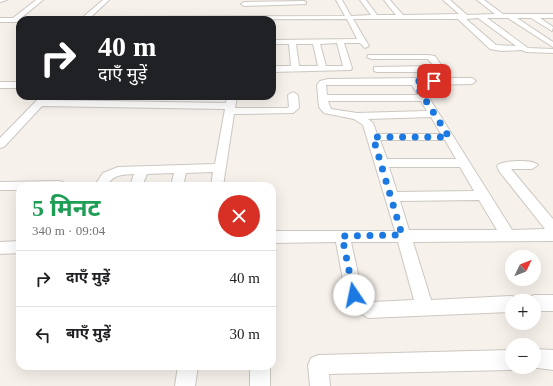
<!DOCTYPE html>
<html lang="hi">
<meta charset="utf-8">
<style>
:root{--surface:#fff;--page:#f2f2f2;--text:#202124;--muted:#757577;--line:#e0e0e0}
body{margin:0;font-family:"Times New Roman","Noto Sans Devanagari",serif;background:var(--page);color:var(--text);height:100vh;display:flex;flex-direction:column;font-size:15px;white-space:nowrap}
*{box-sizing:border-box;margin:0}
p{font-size:13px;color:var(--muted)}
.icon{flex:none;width:22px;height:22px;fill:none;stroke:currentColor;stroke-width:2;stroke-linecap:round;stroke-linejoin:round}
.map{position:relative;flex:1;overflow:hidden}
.panel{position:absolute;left:16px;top:182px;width:260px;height:188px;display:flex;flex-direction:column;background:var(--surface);border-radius:12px;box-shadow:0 4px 16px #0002}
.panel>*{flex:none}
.banner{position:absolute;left:16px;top:16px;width:260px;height:84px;border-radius:12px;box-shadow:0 4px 16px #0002;background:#202124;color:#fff;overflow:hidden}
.needle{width:26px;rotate:47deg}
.controls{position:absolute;left:505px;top:250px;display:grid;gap:8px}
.controls a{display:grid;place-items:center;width:36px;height:36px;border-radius:50%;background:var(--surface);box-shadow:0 4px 16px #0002;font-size:20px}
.pin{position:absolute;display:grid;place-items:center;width:34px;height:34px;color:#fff;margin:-17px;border-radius:8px;box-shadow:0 2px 6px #0006}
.me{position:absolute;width:44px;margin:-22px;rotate:349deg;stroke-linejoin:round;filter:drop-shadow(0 0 3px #0008)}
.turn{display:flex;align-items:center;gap:14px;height:84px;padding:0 16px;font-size:18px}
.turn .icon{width:52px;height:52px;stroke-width:2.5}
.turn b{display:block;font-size:28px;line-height:34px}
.round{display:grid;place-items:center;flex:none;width:42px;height:42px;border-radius:21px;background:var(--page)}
.headline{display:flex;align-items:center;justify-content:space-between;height:68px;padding:0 16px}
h1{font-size:24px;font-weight:700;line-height:30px;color:#1e9e55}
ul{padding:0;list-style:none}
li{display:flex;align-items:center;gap:12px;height:56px;padding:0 16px;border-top:1px solid var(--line)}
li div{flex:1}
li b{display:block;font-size:15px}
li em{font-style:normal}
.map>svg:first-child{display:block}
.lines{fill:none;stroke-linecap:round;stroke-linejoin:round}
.minor-casing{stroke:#ccc7c1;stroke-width:2}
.minor{fill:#fff;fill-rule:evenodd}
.route{stroke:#1c79e2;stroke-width:7;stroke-dasharray:0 12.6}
</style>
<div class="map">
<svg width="553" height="386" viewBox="0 0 553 386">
<rect width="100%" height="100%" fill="#f7f1eb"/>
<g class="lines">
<g class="minor-casing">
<g id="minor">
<path d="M0 0H7L0 2Z"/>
<path d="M36 0H43L21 18 83 17 103 0H109L91 17 345 16 336 0H342L351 16 371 15 360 0H366L377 15H396L384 0H390L403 15 459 14 443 0H450L467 15 495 14 477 0H484L503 14H553V18H540L553 27 552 31 531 18H517L553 42V47L508 18H487L528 48 553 49V53L526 52 522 50 502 51 490 49 458 19H353L369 46 365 48 360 43H344L352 68 351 70 272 72V66H291L289 44H272V40L357 39 347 19 20 20V22H0V18H13ZM478 18 516 46 496 45 466 19ZM337 43 343 66H326L320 44ZM296 44H313L318 66H299Z"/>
<path d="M304 1 306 2V4L244 6 241 4 244 2Z"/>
<path d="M368 55H428L435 56 443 68 437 72H377L374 71V67L434 66 428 59H371L367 57Z"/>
<path d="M421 78H472L476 81 472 84 421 85 512 230 545 229 499 171 497 166C501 160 534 159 538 165L532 169H511L553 219V241L413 242 431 300 512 296 518 299 519 301H512V312L368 318 350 306 347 301 336 242 272 243V231H395L363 125 354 119 324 113 319 107 317 85 320 81 328 79ZM326 85H412L418 95H327ZM328 101H421L427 111 357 113 331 109ZM431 117 441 134H377L373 123 368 119ZM380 140H445L456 159H387ZM389 167H460L474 191 397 192ZM479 200 497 230H409L400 201ZM351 242H398L414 300 371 302 363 296Z"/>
<rect x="0" y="82" width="20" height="6"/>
<path d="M293 92 298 95 299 108 293 113 234 114 223 186H211L213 172 186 173 183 186H171L174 173 147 174 142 186H130L134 174C123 175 114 174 107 185H99L97 182 103 173 118 167 215 164 225 109 42 106 4 147 0 148V138L41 96H49L47 100 226 103 227 96H237L235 108H287L289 107 288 95Z"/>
<path d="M59 181 63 182 65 186H20V190H0V182Z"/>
<path d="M20 241V253L0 254V242Z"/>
<path d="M534 295H553V311H534V301H526L528 298Z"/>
<path d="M534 349 553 350V370L530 367H534Z"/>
<path d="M512 350V367H518L512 370 329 374 330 386H310L308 365 311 358 318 355Z"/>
<path d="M178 366H198L195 386H175Z"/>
<rect x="250" y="366" width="20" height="20"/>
</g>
</g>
<use href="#minor" class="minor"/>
</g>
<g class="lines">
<path class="route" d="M354 295 342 236 402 235 373 137H449L416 85 418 81H434"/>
</g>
</svg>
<div class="controls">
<a><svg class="needle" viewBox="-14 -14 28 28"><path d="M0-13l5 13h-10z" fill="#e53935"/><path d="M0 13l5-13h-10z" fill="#757577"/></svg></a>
<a>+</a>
<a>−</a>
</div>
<div class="pin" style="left:434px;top:81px;background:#d93025"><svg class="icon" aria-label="arrive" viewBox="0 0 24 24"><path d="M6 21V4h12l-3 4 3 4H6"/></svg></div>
<svg class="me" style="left:354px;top:295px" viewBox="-20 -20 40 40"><circle r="19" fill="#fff"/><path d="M0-13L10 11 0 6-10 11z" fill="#1c79e2"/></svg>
<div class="banner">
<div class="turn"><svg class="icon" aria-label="right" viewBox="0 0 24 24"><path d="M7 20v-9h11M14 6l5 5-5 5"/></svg><div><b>40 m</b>दाएँ मुड़ें</div></div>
</div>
<section class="panel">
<div class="headline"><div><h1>5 मिनट</h1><p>340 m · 09:04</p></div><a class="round" style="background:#d93025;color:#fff"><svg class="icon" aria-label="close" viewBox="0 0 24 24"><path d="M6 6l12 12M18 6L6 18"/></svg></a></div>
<ul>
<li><svg class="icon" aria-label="right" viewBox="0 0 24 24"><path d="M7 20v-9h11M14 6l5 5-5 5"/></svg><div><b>दाएँ मुड़ें</b></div><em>40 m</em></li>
<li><svg class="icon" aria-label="left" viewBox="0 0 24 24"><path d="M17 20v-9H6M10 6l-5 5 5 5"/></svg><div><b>बाएँ मुड़ें</b></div><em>30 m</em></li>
</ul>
</section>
</div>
